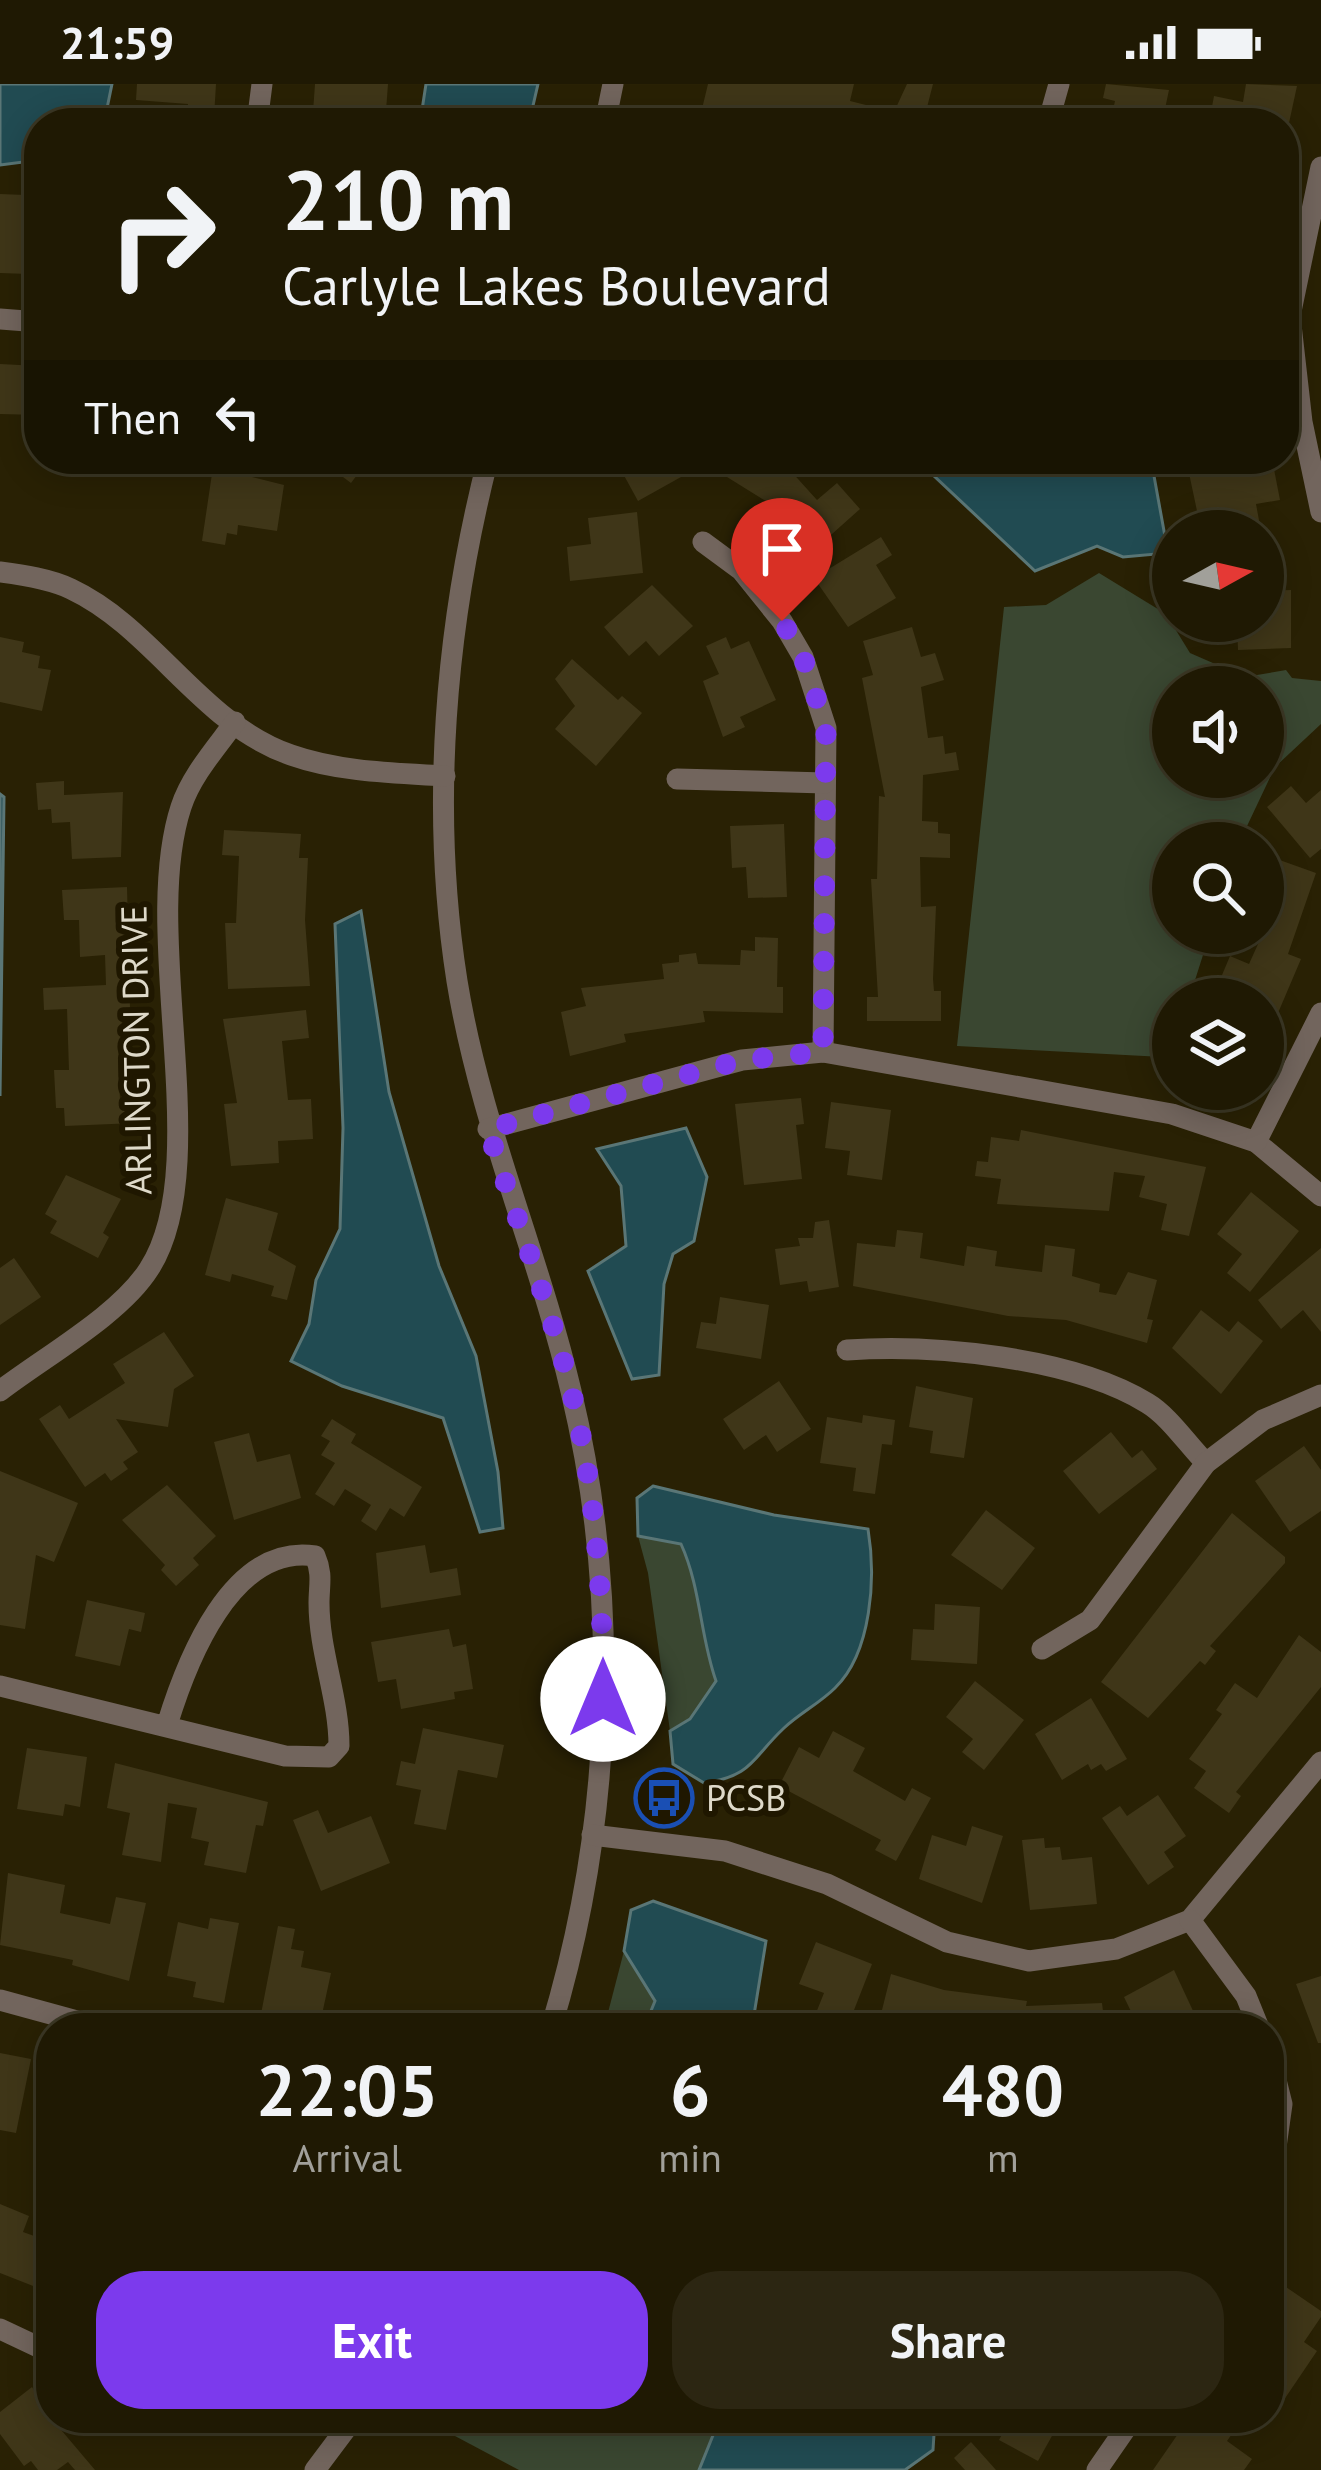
<!DOCTYPE html>
<style>
:root{--surface:#1f1903;--page:#2c2612;--text:#f1f3f6;--muted:#a1a09a;--line:#3c3825;--accent:#7c3aed}
body{margin:0;font-family:"PT Sans",sans-serif;background:var(--page);color:var(--text);height:100vh;display:flex;flex-direction:column;font-size:45px;white-space:nowrap}
*{box-sizing:border-box;margin:0}
p{font-size:39px;color:var(--muted)}
.icon{flex:none;width:66px;height:66px;fill:none;stroke:currentColor;stroke-width:2;stroke-linecap:round;stroke-linejoin:round}
.map{position:relative;flex:1;overflow:hidden}
.drawer{position:absolute;left:36px;top:1929px;width:1248px;height:420px;display:flex;flex-direction:column;background:var(--surface);border-radius:48px;box-shadow:0 6px 30px #0003,0 0 0 3px var(--line)}
.drawer>*{flex:none}
.banner{position:absolute;left:24px;top:24px;width:1275px;height:366px;border-radius:48px;box-shadow:0 6px 30px #0003,0 0 0 3px var(--line);background:#1f1903;color:var(--text);overflow:hidden}
.needle{width:78px;rotate:82deg}
.fabs{position:absolute;left:1152px;top:426px;display:grid;gap:24px}
.fabs a{display:grid;place-items:center;width:132px;height:132px;border-radius:50%;background:var(--surface);box-shadow:0 6px 30px #0003,0 0 0 3px var(--line);font-size:60px}
.pin{position:absolute;display:grid;place-items:center;width:102px;height:102px;color:#fff;margin:-123px -51px;border-radius:50% 50% 50% 0;rotate:-45deg;box-shadow:0 0 12px #0007}
.pin .icon{rotate:45deg}
.me{position:absolute;width:132px;margin:-66px;rotate:0deg;stroke-linejoin:round;filter:drop-shadow(0 0 9px #0008)}
.turn{display:flex;align-items:center;gap:42px;height:252px;padding:0 60px;font-size:54px}
.turn .icon{width:156px;height:156px;stroke-width:2.5}
.turn b{display:block;font-size:84px;line-height:102px}
.then{display:flex;align-items:center;height:114px;padding:0 60px;background:#0003;gap:24px;font-size:45px}
.eta{display:flex;justify-content:space-evenly;align-items:center;height:204px;text-align:center}
.eta b{font-size:72px;font-weight:700;line-height:84px}
.primary-button{display:flex;gap:24px;margin-top:auto;padding:24px 60px}
.primary-button a{flex:1;height:138px;border-radius:48px;background:var(--accent);color:#fff;font-size:48px;font-weight:700;line-height:138px;text-align:center}
.primary-button a+a{background:var(--page);color:var(--text)}
.status{display:flex;justify-content:space-between;align-items:center;height:84px;padding:0 60px;background:var(--surface);direction:ltr}
.status svg{height:33px;fill:currentColor}
.map>svg:first-child{display:block}
.green{fill:#3a4731;fill-rule:evenodd}
.water{fill:#214b52;stroke:#5a7676;stroke-width:3}
.building{fill:#3f3618}
.lines{fill:none;stroke-linecap:round;stroke-linejoin:round}
.minor{stroke:#72655d;stroke-width:21}
.route{stroke:#7c3aed;stroke-width:21;stroke-dasharray:0 37.8}
.labels{text-anchor:middle;stroke-width:12;stroke-linejoin:round;paint-order:stroke}
.street-label{font-size:36px;fill:#ded9c9;stroke:#1f1700}
.poi-label{font-size:36px;fill:#ded9c9;stroke:#1f1700;text-anchor:start}
</style>
<div class="status"><b>21:59</b><svg viewBox="0 0 49 12"><path d="M0 12V9h3v3zM5 12V6h3v6zM10 12V3h3v9zM15 12V0h3v12zM26 1h20v11H26zM47 4h2v5h-2z"/></svg></div>
<div class="map">
<svg width="1321" height="2386" viewBox="0 0 1321 2386">
<rect width="100%" height="100%" fill="#292104"/>
<g class="green">
<path d="M1099 489 1166 530 1190 569 1245 593 1286 586 1292 594 1321 597V640L1275 683 1239 759H1173V849H1210L1189 915H1173V953L1163 973 957 962 1004 523 1046 521ZM1173 603H1263V693H1173Z"/>
<path d="M638 1452 681 1460C701 1504 700 1551 716 1597L690 1635 670 1647 648 1489Z"/>
<path d="M624 1867 655 1917 644 1944H604Z"/>
<path d="M720 2334 699 2386H519L423 2335Z"/>
</g>
<g class="water">
<path d="M0 0H112L104 39H39V76L0 81Z"/>
<path d="M426 0H538L529 39H420Z"/>
<path d="M916 375H1130L1152 381 1168 469 1123 473 1097 462 1035 487Z"/>
<path d="M0 710 4 713 0 1012Z"/>
<path d="M361 827 389 1008 439 1182 476 1272 498 1388 503 1444 480 1448 443 1334 342 1302 291 1277 309 1240 316 1196 340 1145 343 1044 335 840Z"/>
<path d="M686 1044 707 1093 694 1157 673 1170 664 1200 659 1291 632 1295 588 1187 626 1162 621 1102 597 1065Z"/>
<path d="M653 1402 774 1431 868 1445C876 1493 872 1568 835 1604 820 1619 800 1629 784 1644 751 1675 753 1692 704 1699L673 1680 670 1647 690 1635 716 1597C700 1552 701 1504 681 1460L638 1452 637 1414Z"/>
<path d="M653 1817 766 1857 754 1931 739 1944H644L655 1917 624 1867 631 1826Z"/>
<path d="M720 2334H935L933 2366 905 2386H699Z"/>
</g>
<g class="building">
<path d="M137 0H216L214 33 188 31V20L136 16Z"/>
<path d="M315 0H388L386 27 313 28Z"/>
<path d="M708 0H854L850 17 894 28 907 0H933L923 39H811L767 29 765 39H735L701 29Z"/>
<path d="M1106 0 1169 6 1162 39H1110L1115 17 1103 14Z"/>
<path d="M1246 0 1297 2 1289 39H1209L1214 12 1243 18Z"/>
<path d="M0 110 25 111 28 190 0 189Z"/>
<path d="M0 280 39 282V331L0 330Z"/>
<path d="M319 375H369L351 399Z"/>
<path d="M615 375H683L690 388 638 417Z"/>
<path d="M698 375H780L817 416 837 399 860 425 804 475 760 427 769 419Z"/>
<path d="M1186 375H1272L1280 416 1256 420 1261 447H1214L1213 439 1200 441Z"/>
<path d="M213 383 284 401 277 447 238 441 237 451 227 449 225 461 202 457Z"/>
<path d="M637 428 643 489 570 497 567 463 591 460 588 434Z"/>
<path d="M881 453 892 471 876 481 896 514 848 543 814 494Z"/>
<path d="M652 501 693 542 659 572 646 557 629 572 604 543Z"/>
<path d="M1291 506V564L1238 566 1237 537H1263V507Z"/>
<path d="M912 543 921 573 935 569 944 596 921 603 928 654 943 652 945 670 956 668 959 686 923 691 922 737 938 738V749L950 750V774L920 773 921 823 936 822 933 895 934 907H941V937H867V913H878L871 795H877L879 712 885 713 862 594 873 591 863 557Z"/>
<path d="M0 553 24 558 22 568 40 572 38 584 51 586 42 627 0 618Z"/>
<path d="M726 553 731 565 749 557 776 616 740 633 745 643 723 653 703 597 719 590 706 562Z"/>
<path d="M572 575 618 616 622 612 642 629 596 682 555 645 575 622 555 595Z"/>
<path d="M64 697V711L123 708 121 773 72 775 70 738 52 739 51 725 38 726 36 699Z"/>
<path d="M1291 702 1306 719 1321 706V765L1310 774 1267 723Z"/>
<path d="M784 740 787 813 748 814 746 783 732 784 730 742Z"/>
<path d="M224 746 301 750 299 774H308L305 836 310 902 228 905 225 839H236L239 772 222 771Z"/>
<path d="M1274 774 1316 789 1288 870 1301 875 1278 929 1263 922V915H1245L1217 903 1230 872 1249 880 1263 849 1269 834 1263 831V804Z"/>
<path d="M127 803 130 924 121 925 123 958 118 959 120 1017 134 1016 135 1039 65 1042 64 1024H56L54 986H69L67 925 44 926 43 904 106 901 105 871 80 873 79 836H64L62 806Z"/>
<path d="M755 853 778 854 777 903H783V929L703 927 705 938 624 950 626 958 570 972 561 928 586 922 581 904 664 895 662 880 679 878V871L696 869 698 880 740 881 741 866 755 867Z"/>
<path d="M306 926 309 954 282 957 288 1016 311 1015 313 1055 278 1057 279 1079 231 1082 224 1020 237 1019 223 935Z"/>
<path d="M801 1014 804 1040 796 1041 802 1095 744 1101 735 1020Z"/>
<path d="M831 1018 891 1026 882 1096 847 1091 850 1067 825 1064Z"/>
<path d="M1021 1046 1206 1083 1189 1152 1161 1146 1167 1120 1139 1113 1145 1092 1114 1088 1109 1127 997 1120 1001 1095 975 1092 977 1077 988 1078 991 1053 1019 1057Z"/>
<path d="M66 1091 121 1115 103 1149 109 1153 98 1174 50 1149 57 1137 45 1130Z"/>
<path d="M1251 1108 1299 1147 1250 1208 1227 1189 1242 1170 1217 1150Z"/>
<path d="M226 1114 278 1129 268 1166 296 1182 287 1216 271 1212 274 1202 232 1190 230 1198 205 1191Z"/>
<path d="M829 1136 839 1203 809 1208 807 1197 780 1201 775 1165 800 1162 798 1154H813L815 1138Z"/>
<path d="M897 1146 923 1149 920 1174 964 1182 967 1162 997 1167 995 1182 1042 1188 1045 1161 1075 1165 1072 1192 1100 1200 1099 1208 1116 1211 1128 1188 1157 1196 1147 1235 1153 1236 1147 1259 1066 1236 1008 1232 853 1202 857 1159 895 1163Z"/>
<path d="M1321 1164V1248L1303 1226 1281 1245 1258 1216Z"/>
<path d="M14 1174 41 1213 0 1241V1184Z"/>
<path d="M720 1213 769 1221 761 1275 696 1264 701 1238 716 1240Z"/>
<path d="M1201 1226 1229 1248 1238 1237 1263 1257 1221 1310 1172 1264Z"/>
<path d="M164 1248 194 1292 174 1305 168 1343 116 1335 138 1368 123 1378 128 1385 111 1397 105 1389 85 1403 39 1335 60 1321 69 1335 125 1299 113 1280Z"/>
<path d="M779 1297 811 1345 777 1368 766 1351 744 1366 723 1335Z"/>
<path d="M916 1302 973 1314 964 1374 930 1369 933 1347 909 1343Z"/>
<path d="M863 1331 895 1336 892 1361 882 1360 875 1410 853 1407 856 1384 820 1379 827 1333 862 1339Z"/>
<path d="M332 1335 356 1350 351 1359 422 1403 404 1433 390 1424 376 1447 361 1437 371 1421 345 1405 334 1422 315 1410 335 1379 321 1371 330 1357 321 1352Z"/>
<path d="M1111 1348 1132 1374 1142 1366 1157 1385 1099 1430 1063 1387Z"/>
<path d="M249 1349 257 1378 290 1370 301 1414 234 1436 214 1358Z"/>
<path d="M1304 1362 1321 1386V1427L1290 1448 1255 1397Z"/>
<path d="M0 1387 78 1419 54 1478 36 1471 25 1545 0 1541Z"/>
<path d="M167 1401 216 1452 193 1474 199 1481 176 1502 161 1486 165 1481 122 1436Z"/>
<path d="M986 1426 1035 1464 1002 1506 951 1471Z"/>
<path d="M1232 1429 1285 1473V1479L1210 1562 1216 1567 1205 1581 1200 1577 1148 1634 1101 1598Z"/>
<path d="M425 1461 430 1489 457 1484 461 1511 381 1524 376 1469Z"/>
<path d="M87 1516 145 1529 141 1548 129 1545 120 1582 75 1572Z"/>
<path d="M935 1520 980 1523 977 1580 911 1576 913 1545 934 1546Z"/>
<path d="M449 1545 453 1563 466 1560 473 1605 454 1608 455 1615 401 1625 396 1595 378 1598 371 1558Z"/>
<path d="M1299 1551 1321 1568V1603L1236 1708 1241 1712 1229 1729 1194 1704 1206 1687 1189 1675 1222 1630 1216 1626 1235 1599 1257 1614Z"/>
<path d="M975 1597 1024 1636 984 1686 962 1668 973 1655 946 1633Z"/>
<path d="M1091 1614 1127 1675 1106 1687 1101 1680 1091 1686 1088 1680 1062 1696 1035 1650Z"/>
<path d="M423 1644 504 1661 497 1694 458 1686 446 1746 414 1740 421 1706 396 1701 401 1677 415 1680Z"/>
<path d="M833 1647 865 1664 853 1687 905 1717 912 1704 931 1714 896 1777 875 1766 881 1756 779 1702 799 1663 819 1674Z"/>
<path d="M27 1664 87 1673 80 1723 65 1720 63 1732 17 1725Z"/>
<path d="M115 1679 268 1718 263 1742 256 1741 246 1789 204 1781 209 1758 191 1754 197 1724 168 1719 161 1778 122 1771 130 1729 107 1724Z"/>
<path d="M1158 1711 1186 1752 1164 1768 1174 1783 1148 1801 1102 1734 1120 1722 1127 1732Z"/>
<path d="M318 1726 328 1749 371 1732 390 1779 321 1807 293 1736Z"/>
<path d="M972 1742 1003 1752 982 1819 919 1795 932 1751 966 1762Z"/>
<path d="M1044 1754 1045 1764 1060 1763 1062 1776 1092 1773 1097 1820 1030 1826 1022 1756Z"/>
<path d="M8 1789 65 1801 60 1829 110 1840 116 1813 146 1819 129 1897 72 1881 73 1876 0 1861Z"/>
<path d="M210 1834 239 1839 224 1919 193 1913 196 1898 167 1892 178 1838 208 1845Z"/>
<path d="M278 1842 295 1845 291 1865 304 1867 301 1883 331 1889 321 1935 261 1930Z"/>
<path d="M816 1858 872 1880 847 1944 814 1934 824 1909 799 1900Z"/>
<path d="M1174 1886 1201 1944H1139L1124 1913Z"/>
<path d="M891 1890 944 1906 1027 1917 1026 1922 1102 1919 1105 1944 1015 1939 1014 1944H898L899 1939 880 1934Z"/>
<path d="M1321 1892V1959H1318L1296 1900Z"/>
<path d="M0 1969 31 1975 16 2049 0 2046Z"/>
<path d="M0 2120 29 2132 23 2148 51 2158V2209L0 2189Z"/>
<path d="M1283 2201 1321 2227V2233L1304 2258 1317 2267 1269 2338V2222Z"/>
<path d="M32 2303 51 2334 95 2386H75L68 2378 57 2386H38L31 2377 24 2382 0 2350V2328Z"/>
<path d="M1011 2334H1062L1038 2377 999 2356Z"/>
<path d="M1189 2334H1243L1227 2357 1252 2375 1244 2386H1153Z"/>
<path d="M971 2358 996 2386H965L954 2374Z"/>
</g>
<g class="lines">
<g class="minor">
<path d="M257 39 262 0"/>
<path d="M605 39 613 0"/>
<path d="M1048 39 1059 0"/>
<path d="M1321 83 1290 232 1302 338 1321 428"/>
<path d="M0 235 39 238"/>
<path d="M488 375C445 543 430 725 457 897 480 1039 538 1168 571 1307 621 1516 613 1739 551 1944"/>
<path d="M703 458 741 486 782 537 803 573 826 644 823 968"/>
<path d="M0 488C23 491 50 495 71 505 154 544 201 640 291 671 339 688 395 689 445 692"/>
<path d="M677 695 825 699"/>
<path d="M488 1045 742 976 823 968 1172 1030 1256 1058 1321 1112"/>
<path d="M1256 1058 1321 929"/>
<path d="M847 1266C933 1260 1072 1273 1147 1319 1169 1332 1188 1361 1206 1379"/>
<path d="M0 1307C44 1273 120 1231 149 1185 216 1082 139 851 181 723 191 692 216 664 235 638"/>
<path d="M1042 1565 1090 1536 1206 1379 1263 1336 1321 1311"/>
<path d="M0 1602 285 1672 329 1673 339 1662C339 1614 319 1568 319 1519 319 1501 323 1490 315 1472 231 1459 186 1579 167 1641"/>
<path d="M592 1751 725 1767 827 1800 947 1858 1029 1877 1116 1865 1190 1836 1321 1678"/>
<path d="M1190 1836 1246 1912 1259 1944"/>
<path d="M0 1916 102 1944"/>
<path d="M1269 1968 1282 2020 1269 2113"/>
<path d="M0 2245 51 2269"/>
<path d="M315 2386 354 2334"/>
<path d="M1097 2386 1133 2334"/>
</g>
</g>
<g class="lines">
<path class="route" d="M603 1615C603 1510 596 1408 571 1306 549 1218 515 1132 488 1045L742 976 823 968 826 644 803 573 782 537"/>
</g>
<defs>
<g id="bus-ring" transform="scale(3)"><circle r="9.5" fill="#1f1700" stroke="#1a4fb4" stroke-width="1.5"/><path d="M-5-6H5V4H4V6H2V4H-2V6H-4V4H-5ZM-3.5-4V0h7V-4ZM-3.5 1.2v1.5H-2V1.2ZM2 1.2v1.5H3.5V1.2Z" fill="#1a4fb4"/></g>
</defs>
<g fill-rule="evenodd">
<use href="#bus-ring" x="664" y="1714"/>
</g>
<g class="labels">
<g class="street-label">
<text transform="translate(136 966) rotate(-91)" y="13">ARLINGTON DRIVE</text>
</g>
<g class="poi-label">
<text x="706" y="1727">PCSB</text>
</g>
</g>
</svg>
<div class="fabs">
<a><svg class="needle" viewBox="-14 -14 28 28"><path d="M0-13l5 13h-10z" fill="#e53935"/><path d="M0 13l5-13h-10z" fill="#a1a09a"/></svg></a>
<a><svg class="icon" aria-label="sound" viewBox="0 0 24 24"><path d="M4 9h4l5-4v14l-5-4H4zM17 9q2 3 0 6"/></svg></a>
<a><svg class="icon" aria-label="search" viewBox="0 0 24 24"><circle cx="10" cy="10" r="6"/><path d="M15 15l6 6"/></svg></a>
<a><svg class="icon" aria-label="layers" viewBox="0 0 24 24"><path d="M12 4l9 5-9 5-9-5zM3 14l9 5 9-5"/></svg></a>
</div>
<div class="pin" style="left:782px;top:537px;background:#d93025"><svg class="icon" aria-label="arrive" viewBox="0 0 24 24"><path d="M6 21V4h12l-3 4 3 4H6"/></svg></div>
<svg class="me" style="left:603px;top:1615px" viewBox="-20 -20 40 40"><circle r="19" fill="#fff"/><path d="M0-13L10 11 0 6-10 11z" fill="#7c3aed"/></svg>
<div class="banner">
<div class="turn"><svg class="icon" aria-label="right" viewBox="0 0 24 24"><path d="M7 20v-9h11M14 6l5 5-5 5"/></svg><div><b>210 m</b>Carlyle Lakes Boulevard</div></div>
<div class="then">Then<svg class="icon" aria-label="left" viewBox="0 0 24 24"><path d="M17 20v-9H6M10 6l-5 5 5 5"/></svg></div>
</div>
<section class="drawer">
<div class="eta">
<div><b>22:05</b><p>Arrival</p></div>
<div><b>6</b><p>min</p></div>
<div><b>480</b><p>m</p></div>
</div>
<div class="primary-button"><a>Exit</a><a>Share</a></div>
</section>
</div>
